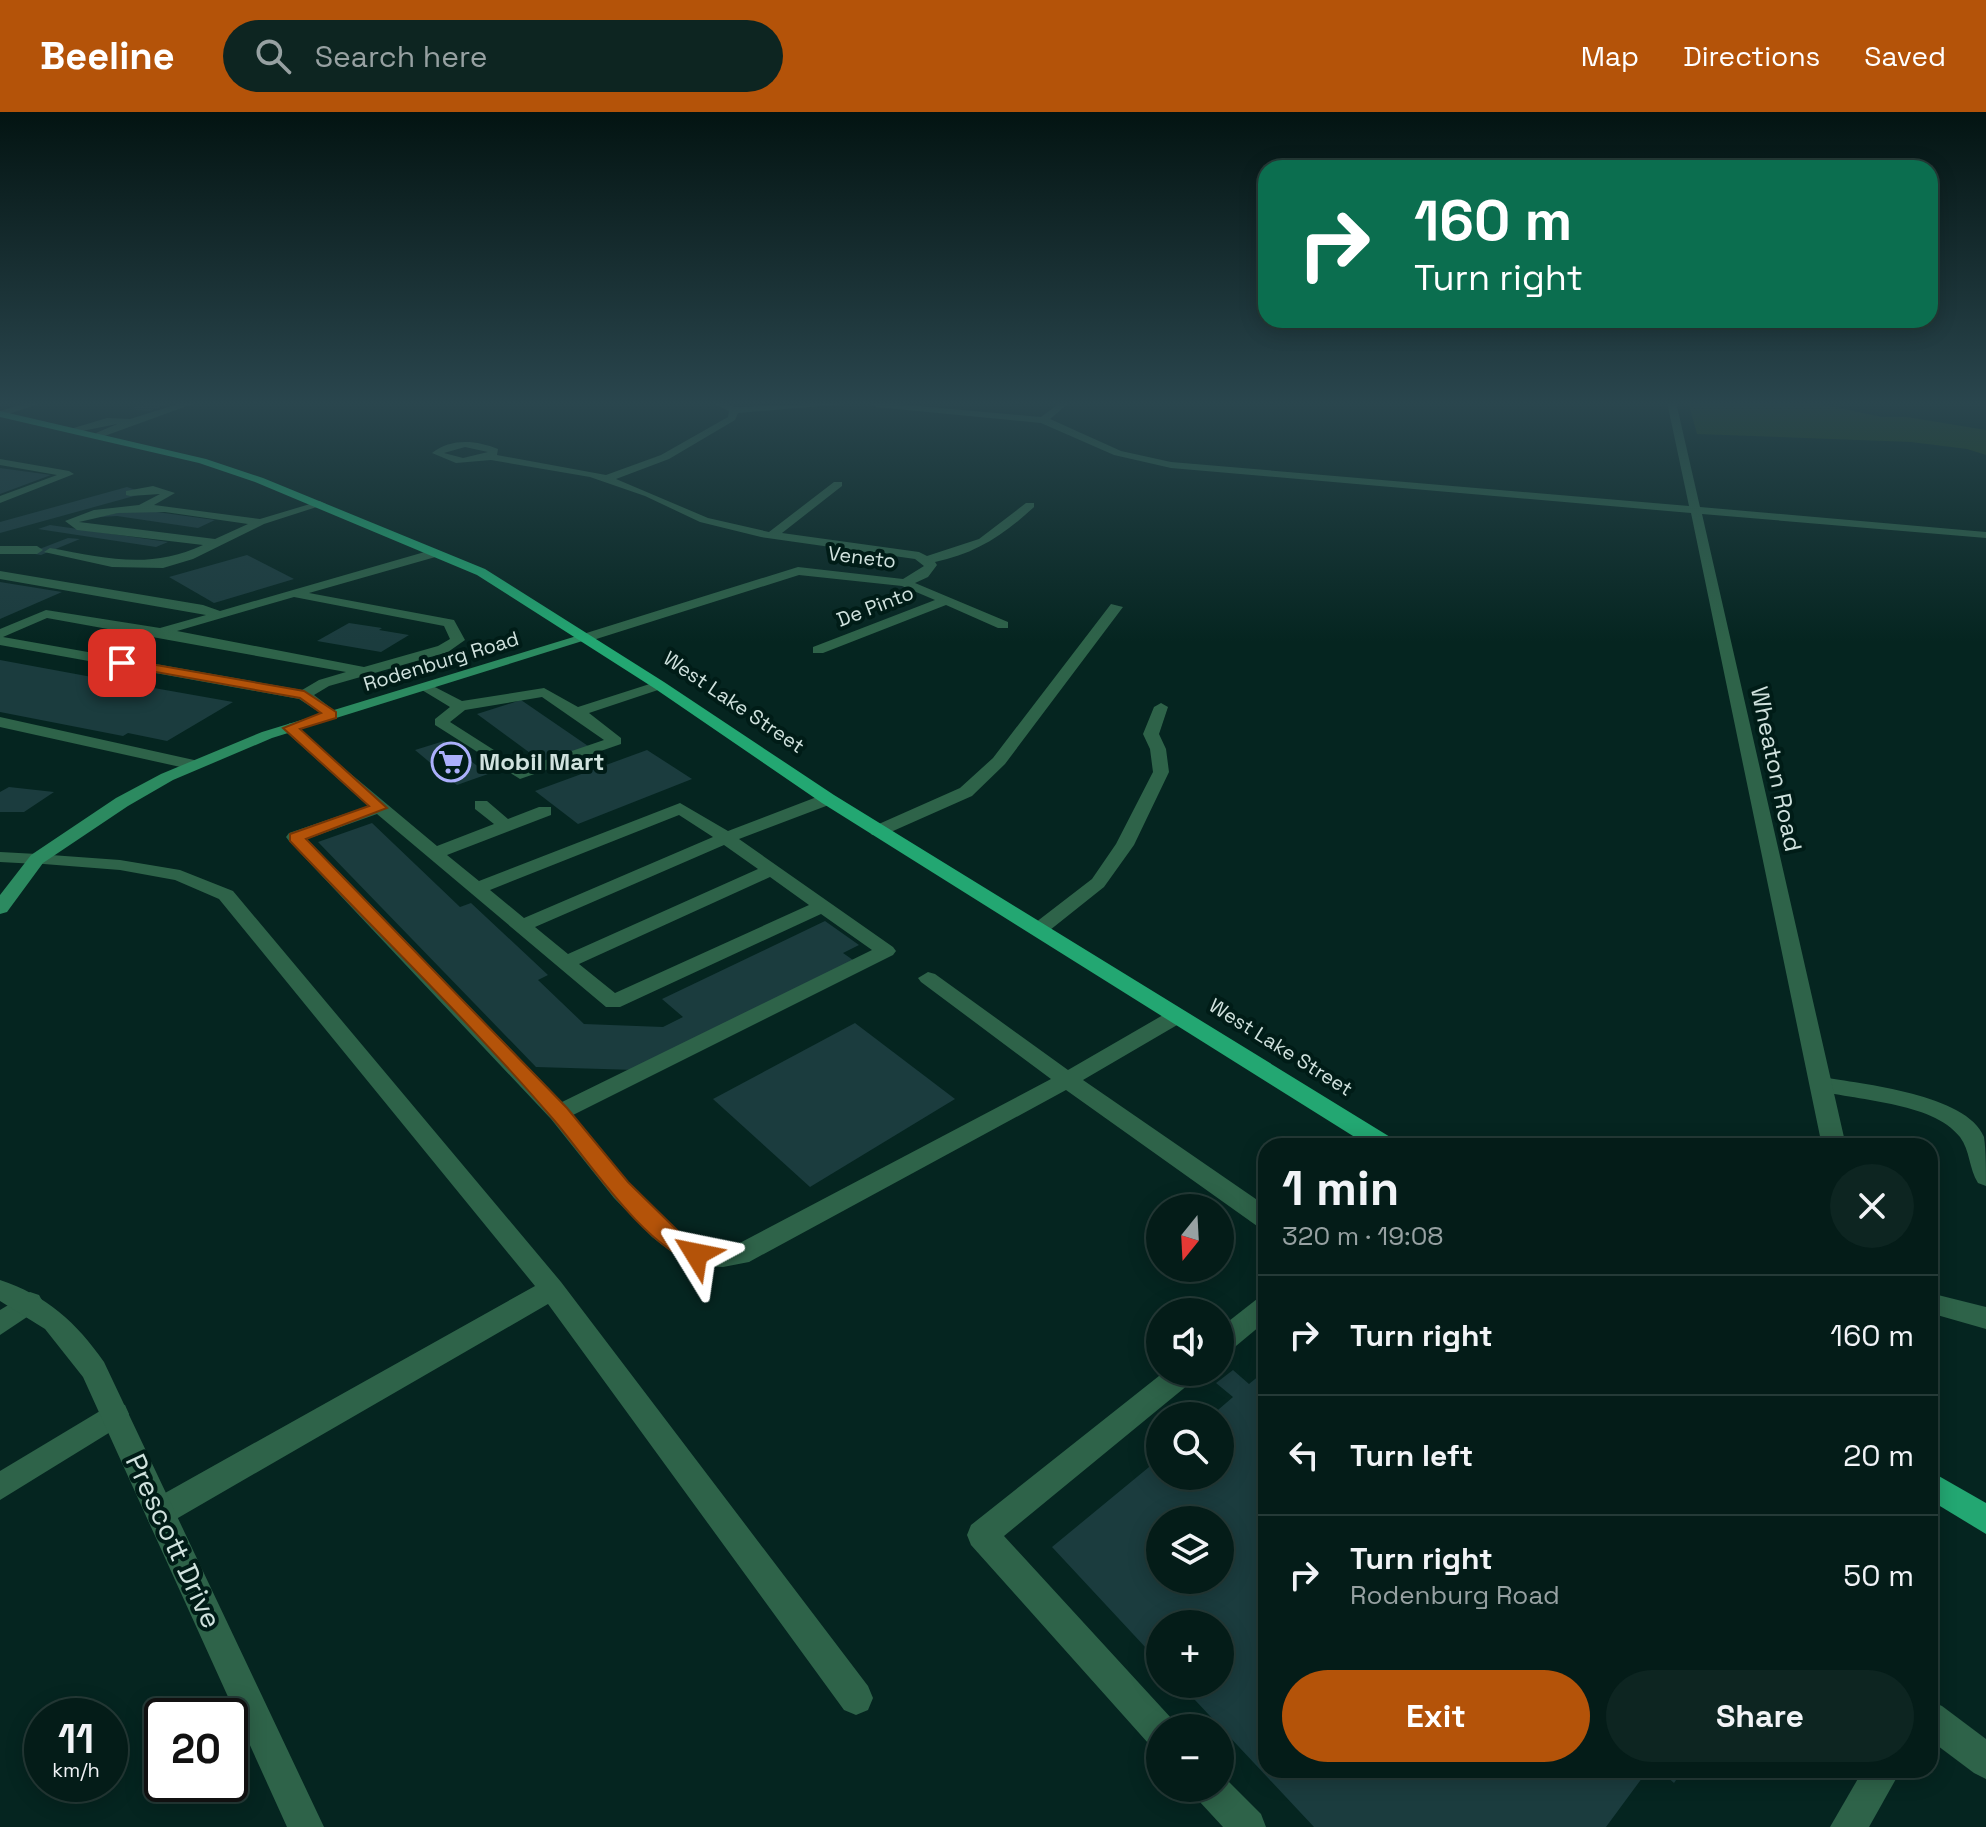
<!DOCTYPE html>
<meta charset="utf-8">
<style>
:root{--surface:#041c18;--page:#0d2521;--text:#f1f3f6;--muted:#97a1a2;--line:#253a37;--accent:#b45309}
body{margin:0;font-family:"Space Grotesk",sans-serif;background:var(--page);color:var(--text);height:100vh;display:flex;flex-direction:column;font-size:30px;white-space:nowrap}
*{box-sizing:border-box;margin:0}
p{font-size:26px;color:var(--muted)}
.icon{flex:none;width:44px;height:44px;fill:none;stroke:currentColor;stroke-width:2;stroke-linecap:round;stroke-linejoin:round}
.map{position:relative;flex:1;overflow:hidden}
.panel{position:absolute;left:1258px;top:1026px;width:680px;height:640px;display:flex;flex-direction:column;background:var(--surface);border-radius:24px;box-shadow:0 4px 20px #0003,0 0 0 2px var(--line)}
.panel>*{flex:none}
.banner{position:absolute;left:1258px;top:48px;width:680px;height:168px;border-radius:24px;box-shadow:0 4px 20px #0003,0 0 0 2px var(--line);background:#0b6e4f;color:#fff;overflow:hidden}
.needle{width:52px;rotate:198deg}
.tools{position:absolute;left:1146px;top:1082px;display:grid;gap:16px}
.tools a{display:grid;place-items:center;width:88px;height:88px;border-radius:50%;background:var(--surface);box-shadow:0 4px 20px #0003,0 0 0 2px var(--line);font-size:40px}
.speed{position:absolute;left:24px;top:1586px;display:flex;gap:16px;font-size:40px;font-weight:700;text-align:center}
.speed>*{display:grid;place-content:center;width:104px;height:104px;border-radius:50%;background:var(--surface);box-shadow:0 4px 20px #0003,0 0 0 2px var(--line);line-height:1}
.speed small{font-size:20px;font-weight:400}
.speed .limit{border:4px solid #111;border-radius:12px;background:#fff;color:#111}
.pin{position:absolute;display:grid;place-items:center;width:68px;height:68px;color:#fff;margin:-34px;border-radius:16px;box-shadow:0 4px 12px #0006}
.me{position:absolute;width:88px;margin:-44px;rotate:305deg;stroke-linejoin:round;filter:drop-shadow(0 0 6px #0008)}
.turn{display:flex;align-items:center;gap:28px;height:168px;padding:0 24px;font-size:36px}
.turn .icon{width:104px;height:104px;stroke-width:2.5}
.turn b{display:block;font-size:56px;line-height:68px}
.round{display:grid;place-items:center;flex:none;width:84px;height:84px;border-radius:42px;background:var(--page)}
.summary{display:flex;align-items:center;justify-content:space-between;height:136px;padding:0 24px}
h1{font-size:48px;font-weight:800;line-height:60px}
.button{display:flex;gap:16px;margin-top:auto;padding:16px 24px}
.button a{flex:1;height:92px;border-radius:48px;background:var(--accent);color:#fff;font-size:32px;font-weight:800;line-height:92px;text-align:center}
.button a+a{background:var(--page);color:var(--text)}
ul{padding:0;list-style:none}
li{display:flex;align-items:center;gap:24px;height:120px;padding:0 24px;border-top:2px solid var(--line)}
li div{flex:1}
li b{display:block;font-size:30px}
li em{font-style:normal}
header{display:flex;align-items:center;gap:48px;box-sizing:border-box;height:112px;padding:0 40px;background:var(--accent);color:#fff}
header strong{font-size:38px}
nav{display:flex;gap:44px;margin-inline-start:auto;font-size:28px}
.search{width:560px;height:72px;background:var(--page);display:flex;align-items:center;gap:20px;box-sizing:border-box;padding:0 28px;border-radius:44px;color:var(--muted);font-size:30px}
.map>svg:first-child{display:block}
.green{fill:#1f4218}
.building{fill:#1b3c3e;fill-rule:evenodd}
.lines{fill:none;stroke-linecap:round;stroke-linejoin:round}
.lane{fill:#2e6349;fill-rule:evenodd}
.street{fill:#2e6349;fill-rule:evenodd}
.secondary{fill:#2c8a60;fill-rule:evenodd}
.primary{fill:#23a772;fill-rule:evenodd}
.route{fill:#b45309;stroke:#753606;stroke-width:2}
.labels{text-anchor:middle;stroke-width:8;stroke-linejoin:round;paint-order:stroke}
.far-street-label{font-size:20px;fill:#d0e2de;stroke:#001c17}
.poi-label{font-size:24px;font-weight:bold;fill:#d0e2de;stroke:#001c17;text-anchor:start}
.street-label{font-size:24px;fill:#d0e2de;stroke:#001c17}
.near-street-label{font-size:28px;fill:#d0e2de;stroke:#001c17}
</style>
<header>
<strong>Beeline</strong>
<div class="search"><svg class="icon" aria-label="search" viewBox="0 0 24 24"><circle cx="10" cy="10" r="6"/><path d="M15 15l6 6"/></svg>Search here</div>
<nav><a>Map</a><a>Directions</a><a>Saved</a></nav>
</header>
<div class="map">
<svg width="1986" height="1715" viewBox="0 0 1986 1715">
<rect width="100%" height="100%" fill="#052520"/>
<path class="green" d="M1688 290H1811L1882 305H1907L1986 318V343L1967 337 1911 330 1697 322Z"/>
<g class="building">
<path d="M151 290H174L150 299 128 297Z"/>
<path d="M0 356 51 363 0 382Z"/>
<path d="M127 375 145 381 0 421V410Z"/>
<path d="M135 397 215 408 198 416 117 404 99 405Z"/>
<path d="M50 413 168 430 156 435 38 417Z"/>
<path d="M68 426 80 427 41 443 29 441Z"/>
<path d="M247 443 294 467 214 491 169 465Z"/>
<path d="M0 470 62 480 0 507Z"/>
<path d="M349 511 382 516 379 518 409 523 381 540 317 529Z"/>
<path d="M0 548 92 565 233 590 167 629 128 621 123 624 0 600Z"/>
<path d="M521 588 591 636 545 652 477 602Z"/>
<path d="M444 629 488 662 457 673 415 638Z"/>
<path d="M647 638 692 667 578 712 535 679Z"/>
<path d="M9 675 54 680 24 700H0V680Z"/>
<path d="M372 711 460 795 471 791 548 863 538 868 584 912 663 915 683 905 662 887 825 809 859 833 843 841 853 848 636 958 536 955 318 730Z"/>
<path d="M855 911 955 987 810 1075 713 987Z"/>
<path d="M1233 1258 1249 1272 1266 1258V1658H1648L1606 1715H1314L1180 1572H1220V1512H1160V1551L1052 1435 1160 1346V1364H1220V1304H1211L1233 1285 1216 1271ZM1160 1408H1220V1468H1160Z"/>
<path d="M1659 1658H1683L1674 1671Z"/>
</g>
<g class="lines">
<g class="lane">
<path d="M184 290H198L99 326 96 321 117 312 72 321 67 318 107 306 130 307Z"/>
<path d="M0 347 69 359 74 362 0 391V384L57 363 0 353Z"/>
<path d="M153 374 175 381 154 393 260 407 320 389 326 392 264 412 193 447 163 456 112 455 44 440 50 436C106 446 149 458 203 433L77 418 65 409 94 398 139 393 160 382 130 384 126 383V379ZM165 400 248 412 215 427 79 410 118 401Z"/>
<path d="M0 434H37L43 438 37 442H0Z"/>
<path d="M435 437 441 441 439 444 309 481 454 508 465 528 448 540 329 574 314 583 336 600 339 603 331 608 299 587 0 533V517L46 498 160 516 206 503 0 467V459L203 493 220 499ZM294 485 444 514 450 527 438 534 364 555 177 519ZM47 506 346 560 319 568 302 578 3 525Z"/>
<path d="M1111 492 1123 495 1005 652 972 684 884 723H872L869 719 872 715 960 676 993 646Z"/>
<path d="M659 569 666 573 664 576 589 601 621 626V632L520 667 435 613V607L450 595 417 575 429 572 462 589 544 576 578 595ZM542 585 604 628 522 656 450 610 465 598Z"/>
<path d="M1161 591 1168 595 1159 622 1166 637 1169 660 1134 733 1104 775 1045 822H1031L1028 818 1031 814 1092 767 1116 732 1153 660 1150 637 1143 622 1154 595Z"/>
<path d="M0 605 194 648 202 653 194 658 0 615Z"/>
<path d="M290 611 437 734 494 712 475 697V689H487L508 707 539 695H551V703L447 743 479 769 680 691 728 719 822 683H834V691L739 727 893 835 896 839 893 843 573 1003C607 1045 653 1114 704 1134 713 1138 725 1136 734 1134L1051 967 921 870 918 866 928 860 935 862 1068 958 1170 899H1184L1187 904 1184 909 1083 968 1266 1094V1116L1257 1114 1066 978 749 1150 723 1155 702 1154 670 1139 652 1125 614 1086 551 1007 289 729 286 725 289 721 368 694 285 619 282 616ZM377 702 606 895H620L821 802 872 838 562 990 307 727ZM679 703 713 725 524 806 490 778ZM724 733 758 757 568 842 535 815ZM770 765 809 793 615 881 579 852Z"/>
<path d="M37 742 120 748 180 758 233 779 561 1170 868 1574 873 1586 868 1598 856 1603 844 1598 548 1192 171 1410 160 1414 149 1410 145 1400 149 1390 535 1174 219 787 175 768 120 758 31 751 28 747Z"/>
<path d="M1821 965C1862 972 1967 982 1984 1025 1986 1038 1986 1059 1986 1074L1978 1071C1969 1057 1970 1038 1960 1025 1932 989 1854 989 1813 977L1810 972 1813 967Z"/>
<path d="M30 1180 39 1183 43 1190 39 1197 0 1223V1198Z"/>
<path d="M1930 1181 1986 1195V1217L1930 1201Z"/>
<path d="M1266 1183V1209L1230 1239 1220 1242V1216L1257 1187Z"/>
<path d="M1164 1260H1198L1194 1268 1004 1424 1172 1607 1176 1616H1160V1636L1148 1631 971 1433 967 1423 971 1413Z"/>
<path d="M115 1290 125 1293 129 1302 125 1311 0 1388V1359Z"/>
<path d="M1930 1589 1942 1594 1986 1627V1667L1974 1661 1930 1628Z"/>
<path d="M1863 1658H1901L1869 1715H1830Z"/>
<path d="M1220 1661 1261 1702 1266 1715H1223L1199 1689 1194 1676H1220Z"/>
</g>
<g class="street">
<path d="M30 290H44L0 305V299Z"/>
<path d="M710 290H722L735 295 856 291 738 301 735 308 669 347 616 367 708 406 769 420 834 370H842V374L782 421 919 440 927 444 979 427 1026 391H1034V395C1004 423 975 442 935 450L937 453 928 465 915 471 1008 510V516H998L946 493 823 541H813V535L935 488 902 474 799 463 590 529H580V523L798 455 903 467 924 454 915 447 761 425 700 410 645 384 590 365 491 348 456 351 432 341C451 326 476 328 498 337L497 343 606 363 661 343 728 305 729 299ZM465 335 488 340 463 346 444 341Z"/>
<path d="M874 290 1041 305 1061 290H1070L1050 307 1121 339 1171 350 1689 394 1667 290H1676L1700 395 1986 420V426L1702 402 1846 1034H1822L1691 401 1171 356 1114 343 1041 311 876 295 871 292Z"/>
<path d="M0 740 37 742 46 747 37 752 0 750Z"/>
<path d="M0 1168C46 1183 77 1211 104 1250L324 1715H287L83 1265 45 1217 0 1189Z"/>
</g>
<path class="secondary" d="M580 523 592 526 272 626 173 668 128 694 43 751 7 800 0 802V783L31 743 116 686 161 662 262 620Z"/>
<g class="primary">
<path d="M0 299 206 347 263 366 485 457 664 570 834 683 1395 1028 1399 1034H1369L822 691 654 576 477 463 255 370 199 351 0 305Z"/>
<path d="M1930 1359 1986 1391V1422L1930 1388Z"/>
</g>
</g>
<linearGradient id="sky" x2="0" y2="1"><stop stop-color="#031412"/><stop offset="0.55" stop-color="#2a464e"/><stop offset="1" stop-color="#2a464e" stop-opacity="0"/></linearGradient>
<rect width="1986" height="530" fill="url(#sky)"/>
<path class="route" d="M122 547 304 579 336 600V606L300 617 387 696 306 727 567 996 628 1070 684 1125 705 1136 708 1142 705 1149 696 1151C643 1134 589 1049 553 1007 470 910 377 821 290 729V722L369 694 283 616 321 601 300 586 117 553V548Z"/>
<defs>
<g id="supermarket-ring" transform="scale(2)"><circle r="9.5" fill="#001c17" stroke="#abaffb" stroke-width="1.5"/><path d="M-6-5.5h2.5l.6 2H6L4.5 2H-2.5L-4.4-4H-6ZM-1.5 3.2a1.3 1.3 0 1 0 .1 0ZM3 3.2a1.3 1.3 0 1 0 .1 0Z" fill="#abaffb"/></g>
</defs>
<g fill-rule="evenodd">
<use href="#supermarket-ring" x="451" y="650"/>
</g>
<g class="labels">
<g class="far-street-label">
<text transform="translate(862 445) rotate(7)" y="7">Veneto</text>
<text transform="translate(875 494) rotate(-21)" y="7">De Pinto</text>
<text transform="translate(441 549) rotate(-17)" y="7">Rodenburg Road</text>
<text transform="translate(734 590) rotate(34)" y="7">West Lake Street</text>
<text transform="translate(1281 935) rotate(32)" y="7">West Lake Street</text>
</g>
<g class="poi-label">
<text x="479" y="658">Mobil Mart</text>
</g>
<g class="street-label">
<text transform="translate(1776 657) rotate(78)" y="8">Wheaton Road</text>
</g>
<g class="near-street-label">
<text transform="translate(174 1429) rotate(65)" y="10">Prescott Drive</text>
</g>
</g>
</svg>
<div class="tools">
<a><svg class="needle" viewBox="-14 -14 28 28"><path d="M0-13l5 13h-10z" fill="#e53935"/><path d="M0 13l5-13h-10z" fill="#97a1a2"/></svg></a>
<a><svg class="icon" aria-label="sound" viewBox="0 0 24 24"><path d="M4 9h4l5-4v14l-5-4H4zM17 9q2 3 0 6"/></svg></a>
<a><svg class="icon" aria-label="search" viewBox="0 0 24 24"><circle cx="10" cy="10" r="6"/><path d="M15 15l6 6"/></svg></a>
<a><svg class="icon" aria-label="layers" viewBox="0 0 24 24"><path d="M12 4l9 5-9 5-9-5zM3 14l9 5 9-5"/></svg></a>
<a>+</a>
<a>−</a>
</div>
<div class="speed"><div>11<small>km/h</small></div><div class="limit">20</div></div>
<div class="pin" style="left:122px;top:551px;background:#d93025"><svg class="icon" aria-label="arrive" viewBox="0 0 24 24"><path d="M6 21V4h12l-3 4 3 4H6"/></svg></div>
<svg class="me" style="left:696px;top:1142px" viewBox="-20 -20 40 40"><path d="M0-17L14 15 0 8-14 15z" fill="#b45309" stroke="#fff" stroke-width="4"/></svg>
<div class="banner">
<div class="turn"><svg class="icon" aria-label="right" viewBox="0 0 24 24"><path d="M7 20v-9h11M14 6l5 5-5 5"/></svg><div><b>160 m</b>Turn right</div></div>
</div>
<section class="panel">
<div class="summary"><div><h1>1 min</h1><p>320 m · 19:08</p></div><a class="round"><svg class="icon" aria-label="close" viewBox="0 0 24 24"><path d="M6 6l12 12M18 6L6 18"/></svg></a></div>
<ul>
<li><svg class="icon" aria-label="right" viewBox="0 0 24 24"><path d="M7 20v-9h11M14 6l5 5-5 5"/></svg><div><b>Turn right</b></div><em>160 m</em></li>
<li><svg class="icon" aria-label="left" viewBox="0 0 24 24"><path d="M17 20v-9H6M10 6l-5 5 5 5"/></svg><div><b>Turn left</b></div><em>20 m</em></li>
<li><svg class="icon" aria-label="right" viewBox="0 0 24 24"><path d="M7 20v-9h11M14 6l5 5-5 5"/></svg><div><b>Turn right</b><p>Rodenburg Road</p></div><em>50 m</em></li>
</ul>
<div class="button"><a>Exit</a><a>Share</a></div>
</section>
</div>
